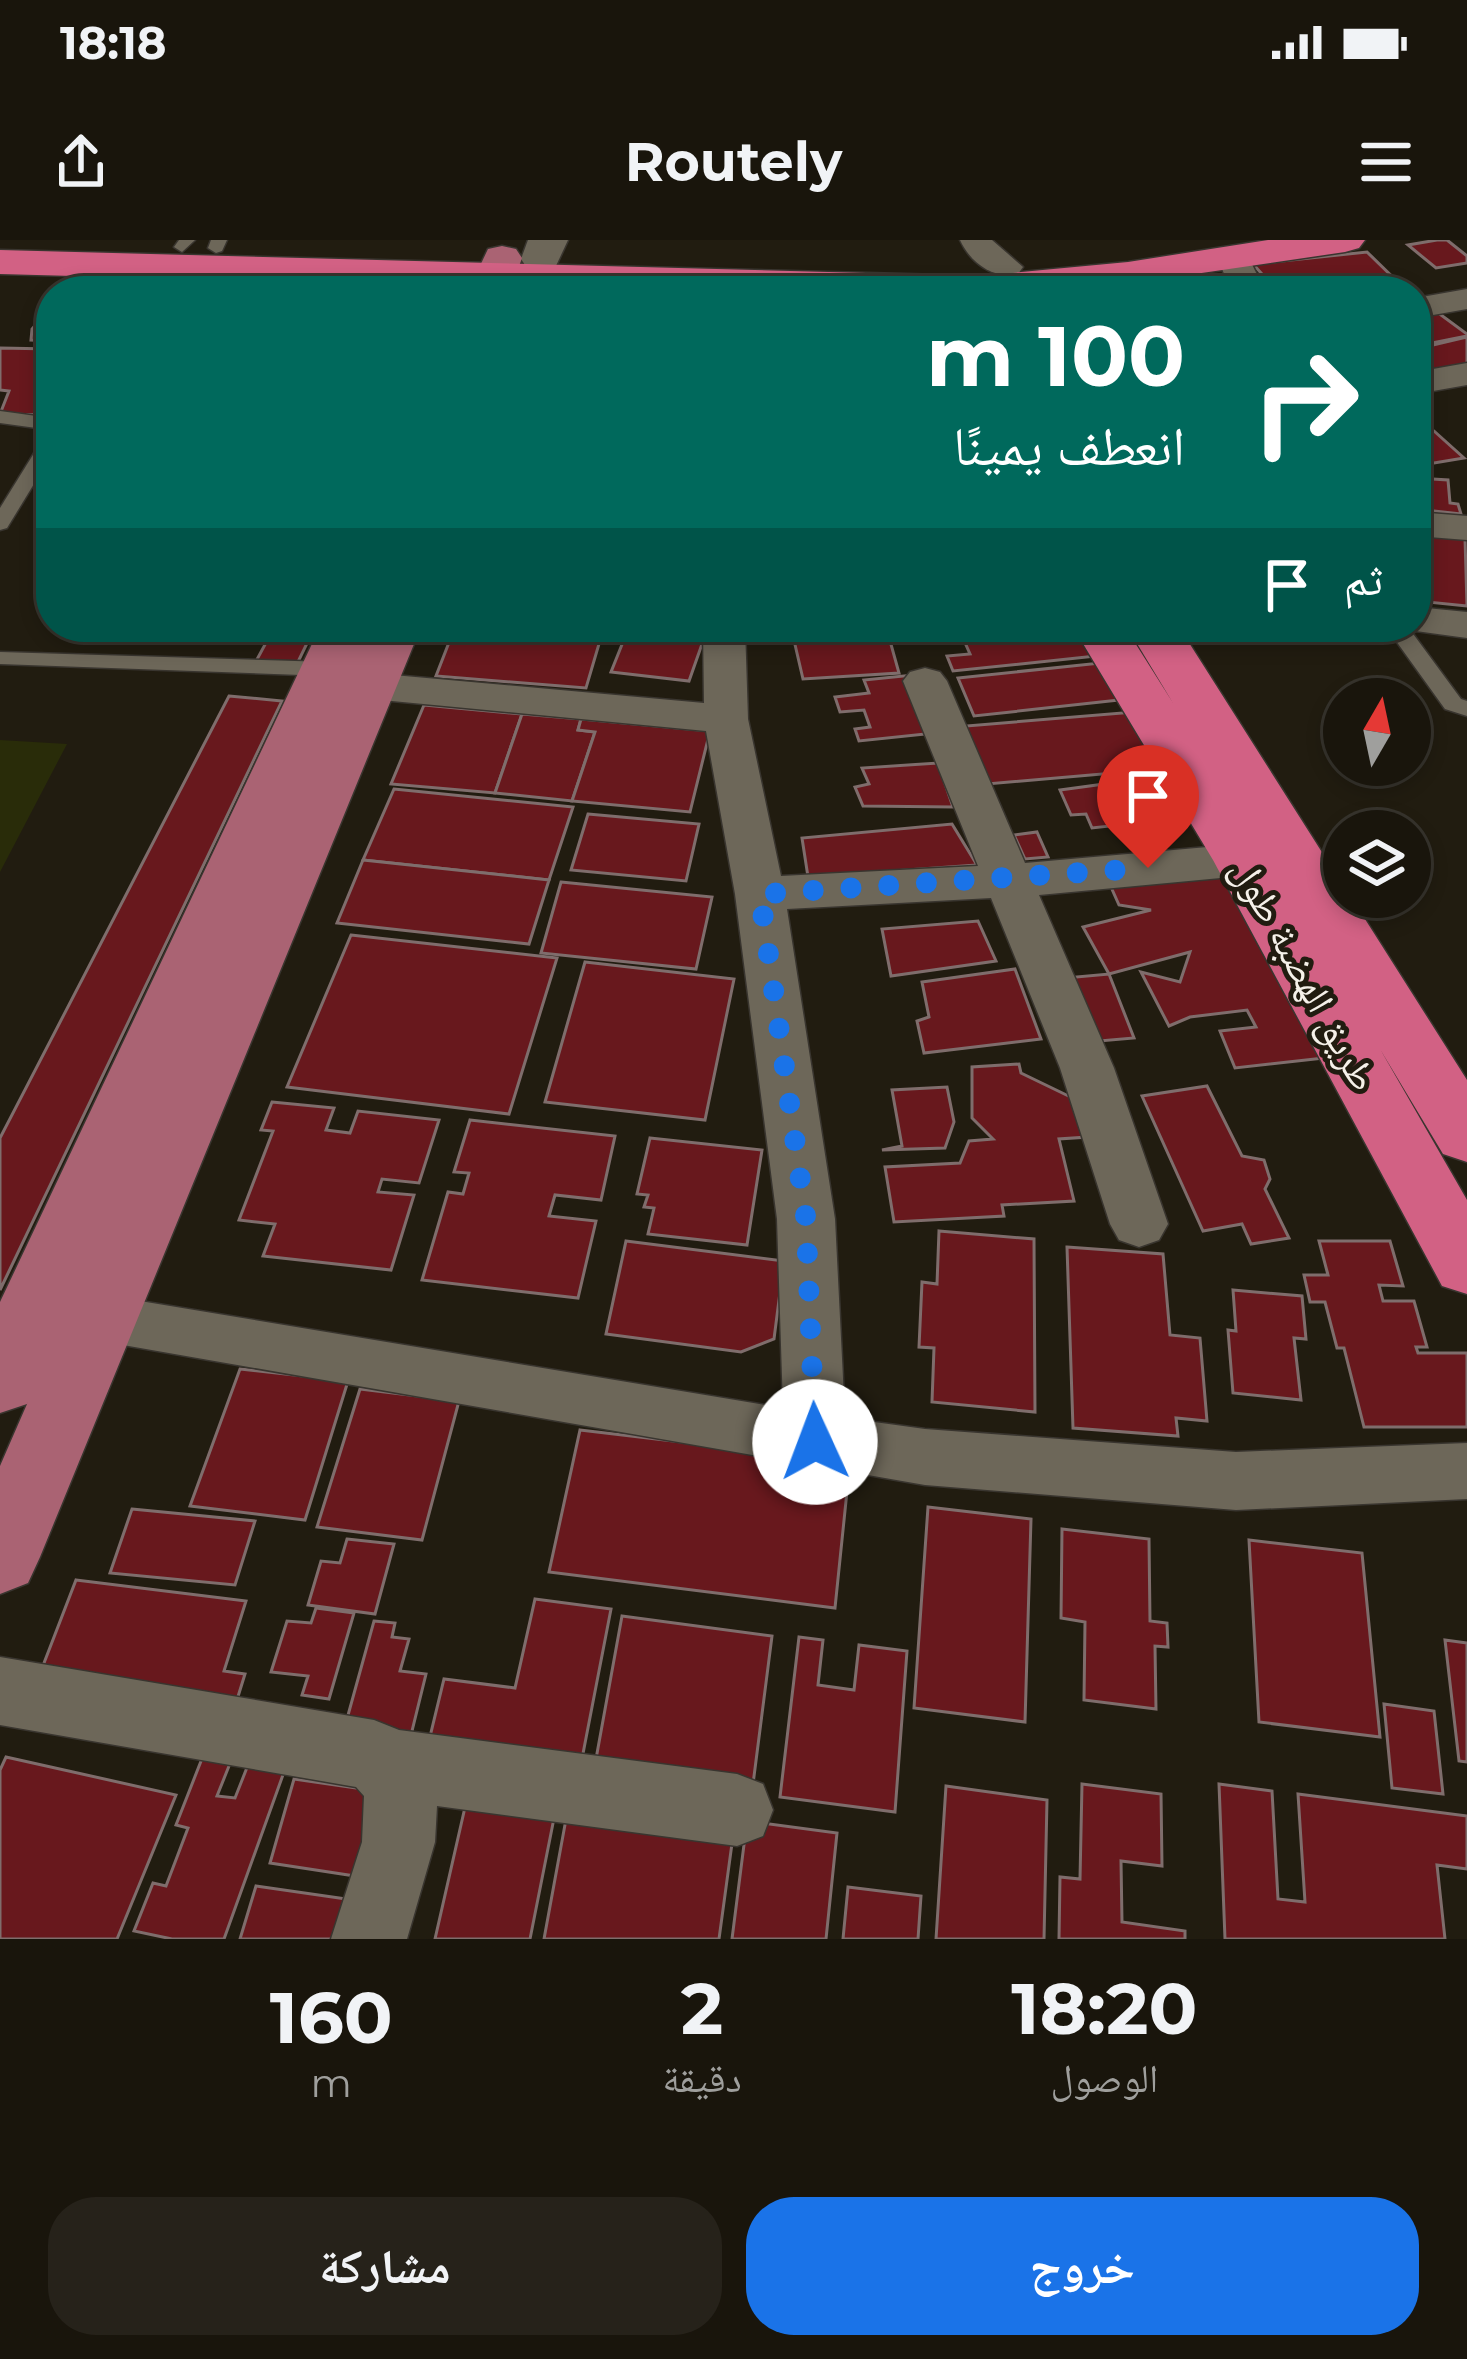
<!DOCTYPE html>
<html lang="ar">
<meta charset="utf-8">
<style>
:root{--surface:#19150c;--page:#26221a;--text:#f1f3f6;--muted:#9f9f9d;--line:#37342d;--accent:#1a73e8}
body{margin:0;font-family:Montserrat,"Noto Naskh Arabic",sans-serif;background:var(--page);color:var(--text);direction:rtl;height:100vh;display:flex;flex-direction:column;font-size:45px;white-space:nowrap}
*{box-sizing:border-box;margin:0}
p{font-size:39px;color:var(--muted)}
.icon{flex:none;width:66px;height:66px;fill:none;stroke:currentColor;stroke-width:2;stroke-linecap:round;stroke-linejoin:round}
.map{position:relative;height:1699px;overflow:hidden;direction:ltr}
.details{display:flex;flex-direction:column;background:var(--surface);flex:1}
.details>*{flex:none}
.hud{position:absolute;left:36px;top:36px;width:1395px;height:366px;border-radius:48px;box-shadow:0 6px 18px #0003,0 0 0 3px var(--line);direction:rtl;background:#00695c;color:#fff;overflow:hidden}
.needle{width:78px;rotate:9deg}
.fabs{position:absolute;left:1323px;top:438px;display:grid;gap:24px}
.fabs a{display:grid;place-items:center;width:108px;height:108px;border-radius:50%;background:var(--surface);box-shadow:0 6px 18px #0003,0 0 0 3px var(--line);font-size:60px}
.pin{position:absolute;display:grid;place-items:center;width:102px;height:102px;color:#fff;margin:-123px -51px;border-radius:50% 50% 50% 0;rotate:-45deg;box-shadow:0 0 12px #0007}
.pin .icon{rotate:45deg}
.me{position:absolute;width:132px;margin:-66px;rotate:358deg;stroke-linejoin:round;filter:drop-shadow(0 0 9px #0008)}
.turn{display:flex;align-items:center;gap:42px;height:252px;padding:0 48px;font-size:54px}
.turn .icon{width:156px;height:156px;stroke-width:2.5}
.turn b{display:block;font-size:84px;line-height:102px}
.then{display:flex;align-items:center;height:114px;padding:0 48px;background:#0003;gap:24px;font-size:45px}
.eta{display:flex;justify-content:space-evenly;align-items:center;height:204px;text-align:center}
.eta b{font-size:72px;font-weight:700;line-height:84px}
.cta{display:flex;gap:24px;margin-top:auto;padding:24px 48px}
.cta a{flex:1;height:138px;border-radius:48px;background:var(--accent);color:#fff;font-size:48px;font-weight:700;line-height:138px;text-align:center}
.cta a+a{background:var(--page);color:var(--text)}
.status{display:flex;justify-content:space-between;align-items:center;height:84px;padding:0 60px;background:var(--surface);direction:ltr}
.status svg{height:33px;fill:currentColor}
header{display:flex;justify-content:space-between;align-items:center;height:156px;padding:0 48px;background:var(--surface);font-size:54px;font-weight:700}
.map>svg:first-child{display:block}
.green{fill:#292c09}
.building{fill:#68181d;stroke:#7f6d6c;stroke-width:3}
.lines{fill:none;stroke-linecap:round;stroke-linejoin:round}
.lane-casing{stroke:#39352f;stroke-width:3}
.street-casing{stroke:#39352f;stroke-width:3}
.secondary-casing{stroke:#39352f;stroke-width:3}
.primary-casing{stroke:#39352f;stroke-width:3}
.highway-casing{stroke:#39352f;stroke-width:3}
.lane{fill:#6d6759;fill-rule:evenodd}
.street{fill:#6d6759;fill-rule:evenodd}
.secondary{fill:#6d6759;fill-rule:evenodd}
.primary{fill:#aa6373;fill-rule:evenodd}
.highway{fill:#d26184;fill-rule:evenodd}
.route{stroke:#1a73e8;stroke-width:21;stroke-dasharray:0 37.8}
.labels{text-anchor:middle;stroke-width:10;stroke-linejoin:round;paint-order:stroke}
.street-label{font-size:39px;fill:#f5f1e9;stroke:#211c10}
</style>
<div class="status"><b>18:18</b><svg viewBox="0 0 49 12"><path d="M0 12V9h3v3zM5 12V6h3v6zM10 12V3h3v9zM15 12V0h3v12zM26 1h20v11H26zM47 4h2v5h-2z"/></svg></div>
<header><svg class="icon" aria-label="menu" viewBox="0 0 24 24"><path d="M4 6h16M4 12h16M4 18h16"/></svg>Routely<svg class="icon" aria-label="share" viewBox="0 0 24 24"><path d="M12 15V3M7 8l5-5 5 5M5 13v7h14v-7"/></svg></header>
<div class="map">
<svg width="1467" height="1699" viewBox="0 0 1467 1699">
<rect width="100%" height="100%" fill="#211c10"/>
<path class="green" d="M0 500 67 504 0 632Z"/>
<g class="building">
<path d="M1437 0H1447L1467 16V23L1436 28 1408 5Z"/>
<path d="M1367 12 1407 51H1277L1253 24Z"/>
<path d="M1231 41 1235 51H1179L1176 42Z"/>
<path d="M1437 72 1467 94V96L1432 103 1416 89V77Z"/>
<path d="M44 75H51V101L31 100 32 89Z"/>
<path d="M1467 97V130L1416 140V109Z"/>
<path d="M0 108 51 109V175L0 174 9 151 0 150Z"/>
<path d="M1434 191 1464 218 1416 226V194Z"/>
<path d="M1416 238 1448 240 1450 263 1458 264 1461 274 1416 269Z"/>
<path d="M1418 293 1465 298 1467 366 1427 362Z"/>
<path d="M213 387H272L268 396 210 393Z"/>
<path d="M455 387H604L586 448 436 436Z"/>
<path d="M629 387H708L689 441 611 432Z"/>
<path d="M958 387H1081L1096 416 953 431 947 416 970 414Z"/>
<path d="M274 388 313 391 296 426 255 423Z"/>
<path d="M887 390 899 433 803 439 793 396Z"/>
<path d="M1100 423 1119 460 974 476 958 438Z"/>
<path d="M913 435 935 493 859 501 855 489 870 487 864 470 840 472 835 457 869 453 864 440Z"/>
<path d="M229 456 282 461 0 1050V898Z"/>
<path d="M424 465 522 474 495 553 391 544Z"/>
<path d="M1134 472 1160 529 987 544 966 486Z"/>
<path d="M522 474 581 479 578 490 595 492 572 561 495 553Z"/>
<path d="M581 479 710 491 690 572 572 561 595 492 578 490Z"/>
<path d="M938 523 953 567 863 566 855 547 869 544 862 528Z"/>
<path d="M1171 535 1192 577 1092 588 1086 574 1071 575 1060 550Z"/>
<path d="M394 549 573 567 549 640 363 620Z"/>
<path d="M588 574 699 584 686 641 571 630Z"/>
<path d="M952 584 977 625 808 637 802 598Z"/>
<path d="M1037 592 1048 617 1025 619 1014 595Z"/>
<path d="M363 620 549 640 529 704 337 683Z"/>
<path d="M1230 625 1324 818 1235 828 1220 791 1256 787 1247 770 1190 777 1169 786 1141 732 1180 742 1190 712 1109 734 1083 687 1151 670 1119 665 1107 638Z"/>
<path d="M561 642 712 657 696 729 541 713Z"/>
<path d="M978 681 996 721 891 736 882 689Z"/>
<path d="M351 695 557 718 509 874 287 847Z"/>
<path d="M585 722 734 739 705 880 545 862Z"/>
<path d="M1015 729 1041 799 924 813 917 781 929 777 922 742Z"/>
<path d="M1109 734 1134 798 1088 802 1065 738Z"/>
<path d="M1019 824 1021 833 1114 878 1118 895 1059 899 1074 961 1002 965 1004 976 894 982 885 927 960 923 969 901 993 899 972 878V827Z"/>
<path d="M1207 846 1242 916 1264 920 1270 939 1265 949 1289 998 1251 1004 1242 984 1203 991 1142 856Z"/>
<path d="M947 847 954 882 945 908 882 910 902 906 892 850Z"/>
<path d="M272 862 334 868 326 890 350 893 358 871 439 880 419 943 382 939 378 952 414 955 391 1030 263 1016 275 984 239 980 273 891 261 890Z"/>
<path d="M470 880 615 896 601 960 555 955 549 976 596 981 578 1058 422 1040 448 952 463 954 469 933 454 932Z"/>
<path d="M650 898 762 910 747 1005 648 994 654 968 644 967 648 955 637 954Z"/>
<path d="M939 991 1034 999 1035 1172 932 1162 934 1108 919 1107 922 1042 937 1044Z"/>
<path d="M626 1001 784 1021 774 1099 741 1112 606 1094Z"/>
<path d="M1319 1001H1390L1403 1046 1379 1045 1383 1061H1414L1427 1107H1416L1418 1113H1467V1187H1364L1344 1108H1337L1325 1062H1310L1304 1035H1328Z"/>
<path d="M1067 1007 1163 1014 1170 1095 1200 1098 1207 1181 1176 1178 1178 1196 1073 1188Z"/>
<path d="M1233 1050 1302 1056 1306 1099 1294 1098 1301 1160 1233 1153 1228 1090 1236 1091Z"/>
<path d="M240 1129 348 1141 305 1280 190 1266Z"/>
<path d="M360 1149 459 1161 422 1300 317 1287Z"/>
<path d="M580 1190 850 1222 835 1368 549 1332Z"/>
<path d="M928 1267 1031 1279 1025 1482 914 1468Z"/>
<path d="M132 1269 255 1281 235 1345 110 1333Z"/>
<path d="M1062 1289 1149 1299 1150 1381 1167 1383 1168 1407 1155 1406 1156 1469 1084 1460 1085 1382 1061 1378Z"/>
<path d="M347 1299 394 1304 375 1374 308 1365 321 1321 340 1323Z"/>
<path d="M1249 1300 1362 1313 1380 1497 1259 1482Z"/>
<path d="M76 1340 246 1361 224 1431 245 1434 236 1463 39 1436Z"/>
<path d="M535 1359 611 1369 580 1529 427 1509 444 1439 515 1448Z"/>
<path d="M316 1368 354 1373 329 1459 302 1455 308 1436 271 1432 287 1381 311 1383Z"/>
<path d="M622 1376 772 1396 752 1552 594 1530Z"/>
<path d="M374 1381 395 1383 392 1397 409 1399 400 1431 426 1434 411 1495 345 1486Z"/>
<path d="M799 1397 823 1400 818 1445 854 1450 859 1405 907 1411 895 1572 780 1557Z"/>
<path d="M1445 1400 1467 1403V1522L1459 1521Z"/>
<path d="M1384 1464 1434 1471 1443 1554 1392 1548Z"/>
<path d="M203 1516 231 1521 217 1556 235 1558 248 1525 284 1532 224 1699H172L134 1691 153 1643 166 1646 188 1588 176 1585Z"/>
<path d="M6 1517 176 1555 117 1699H0V1530Z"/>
<path d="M294 1539 377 1551 355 1636 270 1623Z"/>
<path d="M471 1541 559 1553 530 1699H435Z"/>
<path d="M1082 1544 1161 1554 1162 1626 1121 1621 1122 1682 1185 1691V1699H1059L1060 1637 1080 1639Z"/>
<path d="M1219 1544 1272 1551 1278 1659 1305 1662 1298 1554 1467 1576V1629L1437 1625 1445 1699H1225Z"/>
<path d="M946 1546 1047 1560 1044 1699H936Z"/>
<path d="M571 1552 736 1574 719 1699H544Z"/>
<path d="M747 1581 837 1593 826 1699H732Z"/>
<path d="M256 1646 367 1662 357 1699H240Z"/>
<path d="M848 1647 921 1656 918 1699H843Z"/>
</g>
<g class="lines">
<g class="lane-casing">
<g id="lane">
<path d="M179 0H195L182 12 174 7Z"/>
<path d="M211 0H227L222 11 216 13 208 8Z"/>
<path d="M0 171 51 178V190L0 183Z"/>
<path d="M51 195V216L7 288 0 290V268L44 197Z"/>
<path d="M1386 387H1408L1461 459 1467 461V476L1445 469Z"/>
<path d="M0 412 328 422 339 429 328 436 0 424Z"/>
</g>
</g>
<g class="street-casing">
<g id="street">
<path d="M960 0H992L1023 27 1018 34C993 40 970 22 960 0Z"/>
<path d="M1234 9 1246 12 1265 51H1231L1218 19Z"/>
<path d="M1467 49V69L1416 78V58Z"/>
<path d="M1467 123V145L1416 154V132Z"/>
<path d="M1416 272 1467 276V300L1416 296Z"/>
<path d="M1416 367 1467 372V398L1401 389 1416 387Z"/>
<path d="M703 387H745L748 479 781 636 978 626 903 441 910 432 925 428 940 432 947 441 1025 623 1242 604 1259 609 1266 620 1259 631 1242 636 1039 655 1114 828 1168 984 1159 1000 1139 1007 1119 1000 1110 984 1060 828 991 658 787 669 835 979 845 1178 925 1189 1236 1212 1467 1203V1259L1236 1270 925 1245 83 1098 74 1080 83 1062 104 1055 783 1168 777 979 735 654 706 491 371 459 356 455 349 446 356 437 371 433 704 463Z"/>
<path d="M0 1417 374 1480 399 1490 737 1534 763 1544 773 1570 763 1596 737 1606 437 1566 435 1602 407 1699H331L362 1602 364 1556 356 1547 0 1485Z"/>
</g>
</g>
<g class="secondary-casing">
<path id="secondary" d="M528 0H568L555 28H527L521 19Z"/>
</g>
<g class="primary-casing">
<g id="primary">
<path d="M502 6 516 9 522 18 510 51H468L488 9Z"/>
<path d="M320 387H421L40 1317 28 1343 0 1354V1226L34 1148 27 1164 0 1173V1062Z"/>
</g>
</g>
<g class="highway-casing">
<g id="highway">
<path d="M1268 0H1365L1359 8 1345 12 1078 51H631L0 34V10L980 36 1128 22Z"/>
<path d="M1073 387H1125L1173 463 1127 387H1179L1344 647V657H1351L1467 840V922L1443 914 1380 809 1467 960V1054L1442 1046 1213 620Z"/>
</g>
</g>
<use href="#lane" class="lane"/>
<use href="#street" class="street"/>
<use href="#secondary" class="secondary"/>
<use href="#primary" class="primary"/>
<use href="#highway" class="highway"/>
</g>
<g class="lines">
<path class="route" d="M815 1202 806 979 760 654 1148 628"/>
</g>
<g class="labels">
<g class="street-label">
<text transform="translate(1305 734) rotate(61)" y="14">طريق الهضبة طول</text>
</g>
</g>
</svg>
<div class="fabs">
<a><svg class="needle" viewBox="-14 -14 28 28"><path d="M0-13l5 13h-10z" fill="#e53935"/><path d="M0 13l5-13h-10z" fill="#9f9f9d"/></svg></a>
<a><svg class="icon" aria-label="layers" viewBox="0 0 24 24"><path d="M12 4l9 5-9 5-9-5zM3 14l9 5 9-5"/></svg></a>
</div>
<div class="pin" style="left:1148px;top:628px;background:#d93025"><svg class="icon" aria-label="arrive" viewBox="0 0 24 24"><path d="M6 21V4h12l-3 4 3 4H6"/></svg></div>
<svg class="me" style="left:815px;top:1202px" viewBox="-20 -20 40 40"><circle r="19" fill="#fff"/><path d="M0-13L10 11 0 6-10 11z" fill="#1a73e8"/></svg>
<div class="hud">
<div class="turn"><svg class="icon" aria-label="right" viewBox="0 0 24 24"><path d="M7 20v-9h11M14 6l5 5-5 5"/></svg><div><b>100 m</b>انعطف يمينًا</div></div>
<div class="then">ثم<svg class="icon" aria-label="arrive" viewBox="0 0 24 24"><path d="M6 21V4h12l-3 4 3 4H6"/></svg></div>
</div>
</div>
<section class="details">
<div class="eta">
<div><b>18:20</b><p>الوصول</p></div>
<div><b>2</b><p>دقيقة</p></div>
<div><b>160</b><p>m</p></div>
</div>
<div class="cta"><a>خروج</a><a>مشاركة</a></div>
</section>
